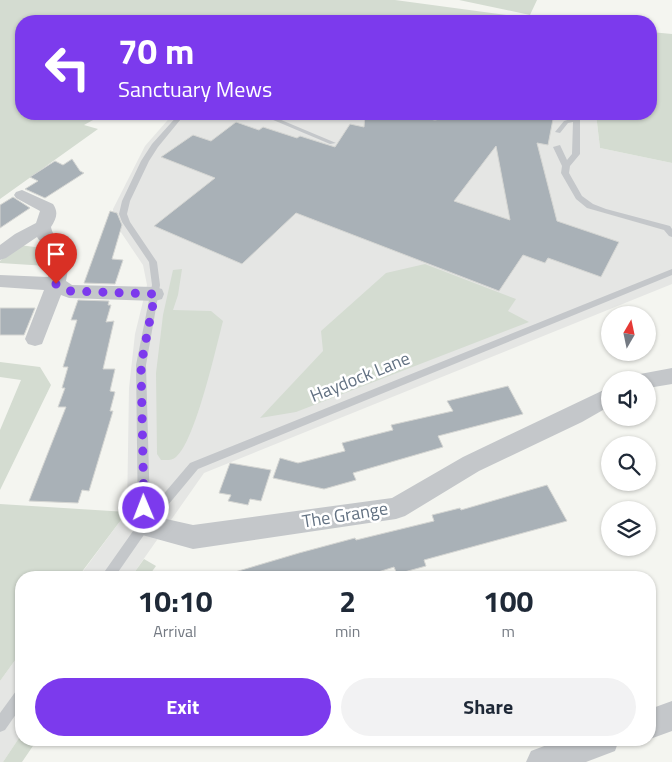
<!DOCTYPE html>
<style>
:root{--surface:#fff;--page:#f2f2f3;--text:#1f2937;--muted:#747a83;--accent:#7c3aed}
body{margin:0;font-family:"Titillium Web",sans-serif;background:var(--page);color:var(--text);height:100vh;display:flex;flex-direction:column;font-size:19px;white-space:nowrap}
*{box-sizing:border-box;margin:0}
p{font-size:16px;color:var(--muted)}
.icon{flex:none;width:28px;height:28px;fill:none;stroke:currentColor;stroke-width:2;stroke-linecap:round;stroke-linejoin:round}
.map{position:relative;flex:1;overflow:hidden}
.panel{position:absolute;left:15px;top:571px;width:641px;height:175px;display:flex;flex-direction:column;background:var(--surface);border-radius:20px;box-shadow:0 1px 4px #0004}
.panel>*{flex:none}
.hud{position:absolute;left:15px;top:15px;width:642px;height:105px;border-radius:20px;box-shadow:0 1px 4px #0004;background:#7c3aed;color:#fff;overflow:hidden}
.needle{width:32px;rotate:9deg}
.buttons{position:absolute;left:601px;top:306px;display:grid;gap:10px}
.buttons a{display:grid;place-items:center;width:55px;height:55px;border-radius:50%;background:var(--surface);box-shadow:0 1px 4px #0004;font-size:25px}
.pin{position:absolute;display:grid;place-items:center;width:42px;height:42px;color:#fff;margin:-51px -21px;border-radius:50% 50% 50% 0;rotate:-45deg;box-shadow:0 0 5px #0007}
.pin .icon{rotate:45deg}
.me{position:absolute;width:55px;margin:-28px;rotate:359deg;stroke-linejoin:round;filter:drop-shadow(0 0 4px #0008)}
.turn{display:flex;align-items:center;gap:18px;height:105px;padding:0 20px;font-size:22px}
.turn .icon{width:65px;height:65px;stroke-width:2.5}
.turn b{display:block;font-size:35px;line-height:42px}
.eta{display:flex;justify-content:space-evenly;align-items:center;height:85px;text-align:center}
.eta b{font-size:30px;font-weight:700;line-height:35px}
.primary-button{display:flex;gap:10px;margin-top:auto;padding:10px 20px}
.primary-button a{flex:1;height:58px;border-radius:30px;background:var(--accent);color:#fff;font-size:20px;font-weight:700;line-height:58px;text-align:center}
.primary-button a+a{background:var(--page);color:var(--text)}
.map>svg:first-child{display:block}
.built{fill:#e5e6e4}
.green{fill:#d4dcd1}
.building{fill:#a9b1b7;stroke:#d5d6d3;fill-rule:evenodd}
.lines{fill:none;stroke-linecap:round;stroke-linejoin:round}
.service{fill:#c4c7ca;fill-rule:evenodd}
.minor{fill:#c4c7ca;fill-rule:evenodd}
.route{stroke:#7c3aed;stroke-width:9;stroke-dasharray:0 16.2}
.labels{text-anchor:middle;stroke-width:5;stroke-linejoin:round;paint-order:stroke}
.street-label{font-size:18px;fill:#627182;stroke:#fff}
</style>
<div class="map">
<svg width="672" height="762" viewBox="0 0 672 762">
<rect width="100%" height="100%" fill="#f4f5f0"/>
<g class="built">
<path d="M173 114H596L600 148 672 163V284L204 473 131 577 78 578 127 512 129 388 135 334 147 285 143 265 114 222 113 209 145 146Z"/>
<path d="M21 652V735L3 762H0V681Z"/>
</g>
<g class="green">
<path d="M0 0H395L550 21H21V114H104L84 125 98 129 0 199Z"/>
<path d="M459 0H537L530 15Z"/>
<path d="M651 32 672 34V163L600 148 596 114H651Z"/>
<path d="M19 245 43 248 47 266 0 263V261Z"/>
<path d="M425 264 516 299 508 311 529 322 296 412 260 418 323 351 321 331 386 273Z"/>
<path d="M182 269 178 295 173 310 211 311 223 321C216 348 195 442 176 457 172 461 166 460 161 460L157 454 156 373 163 315 173 270Z"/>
<path d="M0 362 40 367 51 385 0 490V430L21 380 0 377Z"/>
<path d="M0 504 127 512 78 577 21 578V652L0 681Z"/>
<path d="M144 559 156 566 148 577H131Z"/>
<path d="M21 735V740H37L22 762H3Z"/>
</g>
<g class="building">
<path d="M365 114H417L424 118 435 120 445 118 446 115 443 114H554L548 145 537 143 557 221 619 242 601 277 548 258 545 263 523 255 499 291 296 213 242 264 154 226 215 178 161 157 193 135 211 141 236 122 259 130 263 127 297 138 300 136 335 147 350 124 364 127ZM496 146 510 220 454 201Z"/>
<path d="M72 159 80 171 84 173 45 198 25 189 38 181 30 177 55 161 63 165Z"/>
<path d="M13 197 30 208 0 228V205Z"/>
<path d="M110 211 117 213 122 225 112 259 123 260 115 284 84 283Z"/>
<path d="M78 300 109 301 108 305H111L106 322 114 321 103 369H115L110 391 115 392 110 411H113L89 491 82 490 78 503 29 501 66 407H58L65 388H62L68 367H63L77 320H71Z"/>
<path d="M0 308H35L24 335H0Z"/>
<path d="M508 386 523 414 438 436 443 447 353 473 356 480 324 489 273 478 280 458 298 463 345 451 342 443 393 430 391 425 453 411 447 401Z"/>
<path d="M230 463 271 470 261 501 250 499 248 505 228 501 231 495 219 493Z"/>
<path d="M547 485 567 521 424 560 426 566 397 574 394 567 359 578H235V572L299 553 355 538 356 540 434 521 432 515 460 508 461 510Z"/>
</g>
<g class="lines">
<g class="service">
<path d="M179 114H185L158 147 149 161 130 201 127 214 130 222 157 262 160 285 146 365 150 510 190 463 672 269V275L198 469 148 529 114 578H100L138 524 136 365 152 285 149 262 122 222 119 214 122 201 141 161 152 144Z"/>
<path d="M259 114H267L336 143 330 144Z"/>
<path d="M419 114H439L444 116C439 120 424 118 419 114Z"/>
<path d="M574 114H580V154L570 166 569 173 582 196 593 204 606 209 670 226 672 229V237L669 236 664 230 587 208 576 199 561 173 562 166 553 147 560 145 567 160 572 154 573 122 568 123 560 133 555 132 564 121 574 118Z"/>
<path d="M21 689V707L5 730 0 732V713L16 691Z"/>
</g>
<g class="minor">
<path d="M22 190 53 204C59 213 56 219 51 227 52 233 55 236 59 241 69 254 69 266 66 281L72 285 155 287 162 289 164 294 162 299 155 301 69 298 61 295 42 344 35 346 28 344 25 339 44 290 0 287V275L48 277C52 257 48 253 37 237L6 258 0 260V245L15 234 36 223 40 211 16 198 14 195 16 192Z"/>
<path d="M672 368V384L648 388V380H637L640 374Z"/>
<path d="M610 387V406L582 422 479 471 405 516 396 519 193 549 135 533 131 525 135 517 144 514 193 525 392 498 463 457Z"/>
<path d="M672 701V731L650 739V709Z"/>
<path d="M560 740H619L615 751 586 762H526L531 751Z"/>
</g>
</g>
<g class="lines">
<path class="route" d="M56 284 70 291 155 294 141 365 144 508"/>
</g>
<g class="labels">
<g class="street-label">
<text transform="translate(360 377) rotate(-22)" y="6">Haydock Lane</text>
<text transform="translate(345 515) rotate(-9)" y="6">The Grange</text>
</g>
</g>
</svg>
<div class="buttons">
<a><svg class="needle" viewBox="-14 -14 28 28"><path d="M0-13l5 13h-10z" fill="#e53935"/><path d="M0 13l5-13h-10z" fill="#747a83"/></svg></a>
<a><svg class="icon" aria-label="sound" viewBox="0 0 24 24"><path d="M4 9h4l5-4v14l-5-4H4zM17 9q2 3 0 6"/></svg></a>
<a><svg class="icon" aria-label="search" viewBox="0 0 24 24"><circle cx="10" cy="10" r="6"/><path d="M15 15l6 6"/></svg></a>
<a><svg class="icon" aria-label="layers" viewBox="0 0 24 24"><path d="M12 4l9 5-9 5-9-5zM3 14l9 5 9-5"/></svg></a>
</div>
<div class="pin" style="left:56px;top:284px;background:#d93025"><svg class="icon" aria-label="arrive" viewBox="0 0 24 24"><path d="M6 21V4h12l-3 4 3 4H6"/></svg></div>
<svg class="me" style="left:144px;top:508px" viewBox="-20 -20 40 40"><circle r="17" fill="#7c3aed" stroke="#fff" stroke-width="3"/><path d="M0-11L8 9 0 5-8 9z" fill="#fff"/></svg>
<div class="hud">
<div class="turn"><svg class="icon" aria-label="left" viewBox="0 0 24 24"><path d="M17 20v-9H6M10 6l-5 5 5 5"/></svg><div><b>70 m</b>Sanctuary Mews</div></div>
</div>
<section class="panel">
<div class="eta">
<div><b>10:10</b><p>Arrival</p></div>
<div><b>2</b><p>min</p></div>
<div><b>100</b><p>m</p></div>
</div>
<div class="primary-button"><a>Exit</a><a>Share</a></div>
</section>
</div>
